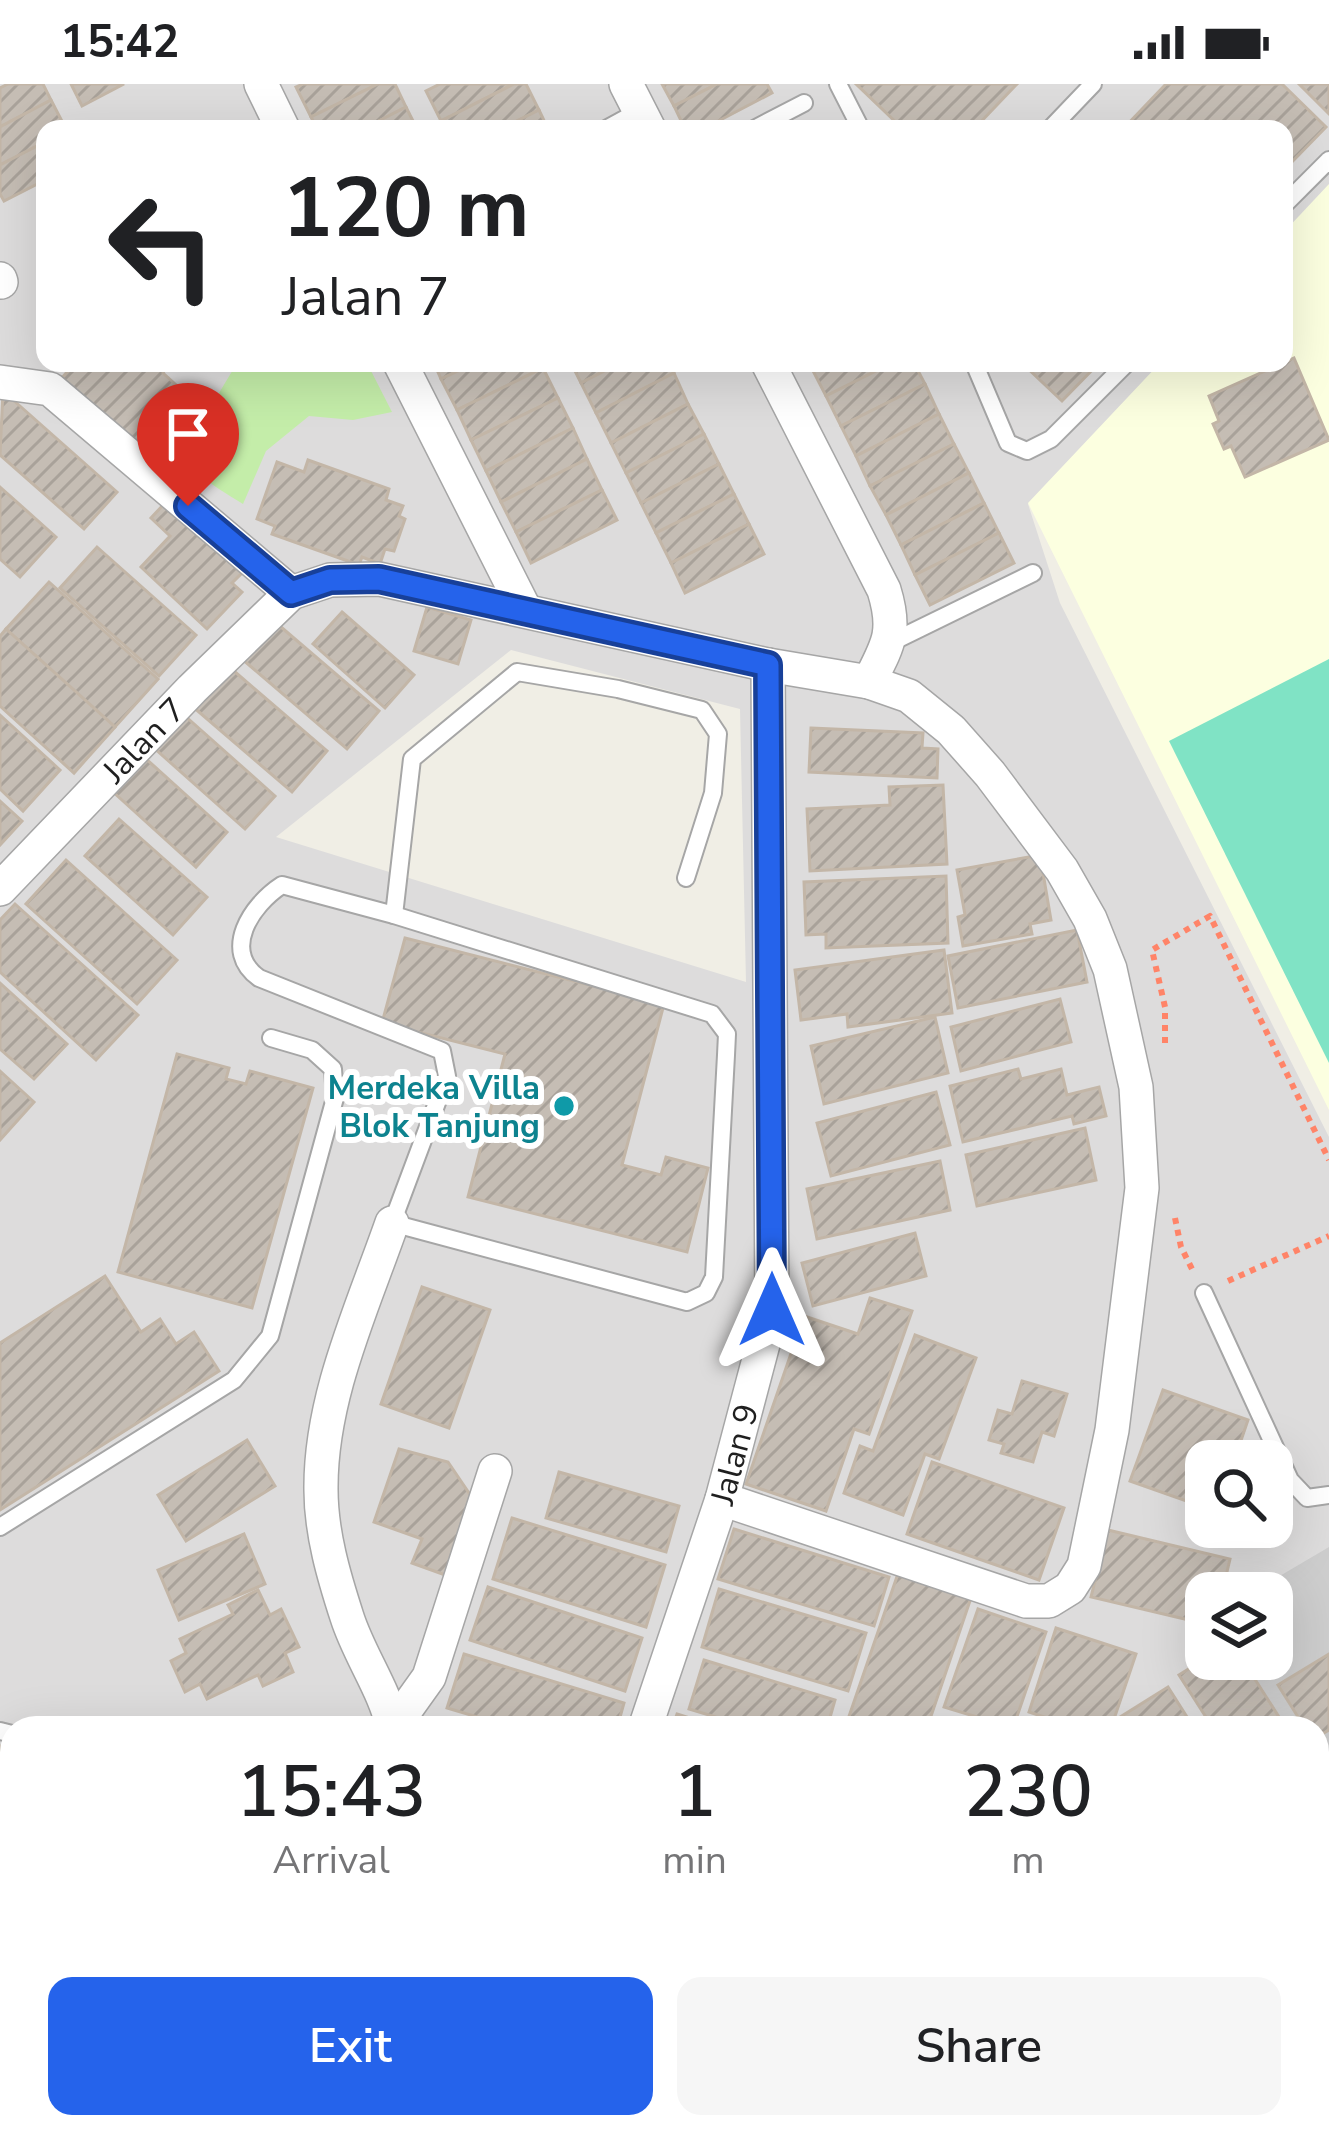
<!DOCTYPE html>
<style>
:root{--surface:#fff;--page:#f6f6f6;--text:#202124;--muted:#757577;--accent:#2563eb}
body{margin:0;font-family:"Nunito Sans",sans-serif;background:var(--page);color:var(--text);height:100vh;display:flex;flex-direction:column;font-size:45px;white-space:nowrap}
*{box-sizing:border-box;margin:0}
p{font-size:39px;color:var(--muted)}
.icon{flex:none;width:66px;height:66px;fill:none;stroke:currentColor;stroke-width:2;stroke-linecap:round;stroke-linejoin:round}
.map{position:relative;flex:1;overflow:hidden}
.side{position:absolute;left:0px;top:1632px;width:1329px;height:423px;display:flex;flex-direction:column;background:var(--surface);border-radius:36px 36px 0 0;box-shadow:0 12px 48px #0002}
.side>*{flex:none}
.guide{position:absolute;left:36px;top:36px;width:1257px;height:252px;border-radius:24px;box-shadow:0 12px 48px #0002;background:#fff;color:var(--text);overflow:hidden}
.fabs{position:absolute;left:1185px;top:1356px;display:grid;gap:24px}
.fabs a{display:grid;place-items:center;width:108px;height:108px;border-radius:24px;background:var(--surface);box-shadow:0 12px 48px #0002;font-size:60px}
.pin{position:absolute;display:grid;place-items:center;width:102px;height:102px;color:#fff;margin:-123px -51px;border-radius:50% 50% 50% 0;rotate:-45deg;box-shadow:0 0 12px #0007}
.pin .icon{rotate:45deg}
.me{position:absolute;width:132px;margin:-66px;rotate:0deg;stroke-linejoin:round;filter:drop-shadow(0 0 9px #0008)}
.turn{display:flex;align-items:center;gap:42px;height:252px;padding:0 48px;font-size:54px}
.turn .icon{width:156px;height:156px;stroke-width:2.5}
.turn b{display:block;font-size:84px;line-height:102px}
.eta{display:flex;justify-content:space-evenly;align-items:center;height:204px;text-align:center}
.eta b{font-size:72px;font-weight:600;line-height:84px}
.cta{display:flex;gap:24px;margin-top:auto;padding:24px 48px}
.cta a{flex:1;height:138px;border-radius:24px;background:var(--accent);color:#fff;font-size:48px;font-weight:600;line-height:138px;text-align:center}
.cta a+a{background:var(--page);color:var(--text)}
.status{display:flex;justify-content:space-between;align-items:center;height:84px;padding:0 60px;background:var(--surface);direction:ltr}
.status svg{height:33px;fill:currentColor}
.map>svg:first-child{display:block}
.residential{fill:#dddcdc;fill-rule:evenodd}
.education{fill:#fcffe0}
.religious{fill:#cdcdcd}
.grass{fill:#c4eda9}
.pitch{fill:#80e3c5}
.building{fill:url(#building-hatch);stroke:#c3b6a7;stroke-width:3}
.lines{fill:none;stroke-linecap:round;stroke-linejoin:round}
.lane-casing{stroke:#a6a6a6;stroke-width:20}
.street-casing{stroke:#a6a6a6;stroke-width:36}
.secondary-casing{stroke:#647d00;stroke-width:51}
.path{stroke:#ff8468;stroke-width:6;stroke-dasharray:6 6;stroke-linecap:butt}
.lane{stroke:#fff;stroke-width:16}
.street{stroke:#fff;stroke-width:33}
.secondary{stroke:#f3fcb7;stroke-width:48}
.route-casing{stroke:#184099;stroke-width:30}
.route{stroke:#2563eb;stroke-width:21}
.culture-dot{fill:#0f9aa8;stroke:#fff;stroke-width:4.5}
.labels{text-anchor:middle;stroke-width:12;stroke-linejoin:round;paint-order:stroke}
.street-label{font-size:33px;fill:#1f1f1f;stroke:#fff}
.culture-label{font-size:33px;font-weight:bold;fill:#0d838f;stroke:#fff;text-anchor:end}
</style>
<div class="status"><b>15:42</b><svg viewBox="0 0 49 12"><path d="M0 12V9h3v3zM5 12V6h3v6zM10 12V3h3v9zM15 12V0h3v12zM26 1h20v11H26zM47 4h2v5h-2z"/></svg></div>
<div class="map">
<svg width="1329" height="2054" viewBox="0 0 1329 2054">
<defs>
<pattern id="building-hatch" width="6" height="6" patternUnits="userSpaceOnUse" patternTransform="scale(3)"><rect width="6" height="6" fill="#c5bdb4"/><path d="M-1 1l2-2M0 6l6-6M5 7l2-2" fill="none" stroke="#a9a29a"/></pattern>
</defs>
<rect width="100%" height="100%" fill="#f0eee5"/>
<path class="residential" d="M0 0H1329V111L1284 157V45H45V279H1165L1028 420 1060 519 1329 1053V1978L1317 1988V1644H12V2043H1252L1241 2054H0ZM511 566 740 625 746 898 276 753ZM1206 1377H1272V1443H1206ZM1206 1509H1272V1575H1206Z"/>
<path class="education" d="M1329 100V1026L1028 419 1160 279H1284V148Z"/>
<path class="religious" d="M1329 1463V1682L1317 1689V1644H1263L1222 1575H1272V1509H1251Z"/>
<g class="grass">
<path d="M237 279H367L392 328 353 336 309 332 266 367 243 420C210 399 189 391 183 350L213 319Z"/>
<path d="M1329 1708V1969L1317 1971V1713Z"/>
<path d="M827 2043H1211L1196 2054H815Z"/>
</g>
<path class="pitch" d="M1329 575V979L1169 657Z"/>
<g class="building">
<path d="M8 0H43L51 16 0 43V4Z"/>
<path d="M71 0H124L82 22Z"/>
<path d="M303 0H378L311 33 296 3Z"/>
<path d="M378 0H395L406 23 363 45H317L311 33Z"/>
<path d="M440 0H514L441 37 426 7Z"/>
<path d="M514 0H526L539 26 501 45H445L441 37Z"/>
<path d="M662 0H717L674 22Z"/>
<path d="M717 0H767L772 9 703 45H685L674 22Z"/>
<path d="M856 0H1017L974 45H903Z"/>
<path d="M1166 0H1282L1326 43 1284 86V45H1123Z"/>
<path d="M1299 0H1329V30Z"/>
<path d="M51 16 66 45H45V58L0 81V43Z"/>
<path d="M406 23 417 45H363Z"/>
<path d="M539 26 548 45H501Z"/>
<path d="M45 58V96L4 117 0 110V81Z"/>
<path d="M1294 274 1329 356 1245 393 1231 362 1224 365 1213 340 1219 337 1209 312Z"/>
<path d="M75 279H168L163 289 185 309 136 363 61 295Z"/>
<path d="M434 279H475L441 295Z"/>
<path d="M475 279H541L543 284 457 326 441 295Z"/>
<path d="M571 279H620L581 299Z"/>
<path d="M620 279H668L674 289 596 329 581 299Z"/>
<path d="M819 279H892L826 312 811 283Z"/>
<path d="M892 279H914L925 300 841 342 826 312Z"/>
<path d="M1022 279H1099L1062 317Z"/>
<path d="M543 284 558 314 471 356 457 326Z"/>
<path d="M674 289 688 320 611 359 596 329Z"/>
<path d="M925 300 939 330 856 372 841 342Z"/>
<path d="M3 307 117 408 84 445 0 371Z"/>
<path d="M558 314 573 344 486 387 471 356Z"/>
<path d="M688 320 704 350 626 389 611 359Z"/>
<path d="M939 330 954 360 870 402 856 372Z"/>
<path d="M573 344 587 375 501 418 486 387Z"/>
<path d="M704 350 719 380 641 419 626 389Z"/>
<path d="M954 360 969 389 886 431 870 402Z"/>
<path d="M587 375 602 406 516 448 501 418Z"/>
<path d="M308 376 389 405 386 416 403 422 399 432 405 435 394 467 385 465 380 480 362 473 359 481 272 450 275 442 257 435 277 378 304 388Z"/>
<path d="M719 380 734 410 656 449 641 419Z"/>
<path d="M969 389 984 419 901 461 886 431Z"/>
<path d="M0 403 56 453 20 493 0 475Z"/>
<path d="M602 406 617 436 531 479 516 448Z"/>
<path d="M734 410 749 440 671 479 656 449Z"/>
<path d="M984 419 999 449 915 491 901 461Z"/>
<path d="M164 420 242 489 232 499 242 508 207 545 141 483 170 452 151 434Z"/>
<path d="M749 440 764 470 685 509 671 479Z"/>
<path d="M999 449 1014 479 930 521 915 491Z"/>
<path d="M97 463 196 551 159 592 60 504Z"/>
<path d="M49 498 158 595 115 643 6 545Z"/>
<path d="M427 523 471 536 458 580 414 567Z"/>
<path d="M342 528 414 591 385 624 313 560Z"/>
<path d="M274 537 379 627 347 665 242 575Z"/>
<path d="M6 545 115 643 74 689 0 622V552Z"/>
<path d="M227 581 327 667 292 708 192 622Z"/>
<path d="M0 631 60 686 23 727 0 705Z"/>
<path d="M184 631 275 712 245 745 154 664Z"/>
<path d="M811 644 923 649 922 664 938 665 937 694 809 688Z"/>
<path d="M144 673 227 748 196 783 112 707Z"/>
<path d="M943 701 947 780 810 787 807 725 890 721 889 703Z"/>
<path d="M0 717 22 737 0 761Z"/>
<path d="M119 735 207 813 173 851 85 772Z"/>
<path d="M1040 771 1051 836 1030 840 1032 850 963 862 958 833 965 831 957 786Z"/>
<path d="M66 776 177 876 137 920 26 820Z"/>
<path d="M946 792 948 859 826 864V850L806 851 804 798Z"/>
<path d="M15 820 138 931 96 976 0 888V836Z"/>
<path d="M1077 846 1087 898 958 924 948 872Z"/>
<path d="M405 854 664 920 622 1081 661 1091 666 1073 708 1084 687 1168 468 1113 505 970 382 939Z"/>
<path d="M944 866 952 929 848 943 847 930 801 936 795 886Z"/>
<path d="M0 899 67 960 34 995 0 965Z"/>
<path d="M1060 915 1071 958 961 987 951 943Z"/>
<path d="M935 933 948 989 824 1020 811 962Z"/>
<path d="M177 970 229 984 226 995 246 1000 250 987 313 1004 252 1224 118 1188Z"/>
<path d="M1018 985 1021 995 1061 985 1067 1011 1099 1003 1106 1032 1074 1040 1072 1032 963 1058 950 1002Z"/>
<path d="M0 987 34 1018 0 1056Z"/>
<path d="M936 1008 950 1061 831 1092 817 1039Z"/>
<path d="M1085 1044 1096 1096 977 1122 966 1071Z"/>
<path d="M940 1077 950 1126 817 1155 807 1105Z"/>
<path d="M915 1149 926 1192 813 1222 802 1179Z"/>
<path d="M105 1192 141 1248 160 1235 176 1260 194 1248 219 1287 0 1426V1259Z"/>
<path d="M422 1203 490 1226 449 1344 381 1320Z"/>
<path d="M870 1214 912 1227 869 1350 854 1345 826 1427 746 1400 804 1232 858 1250Z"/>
<path d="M915 1251 976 1274 939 1375 925 1370 903 1431 844 1409 860 1362 873 1367Z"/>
<path d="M1022 1297 1067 1310 1054 1352 1042 1348 1033 1378 1001 1369 1004 1360 989 1356 998 1326 1012 1330Z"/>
<path d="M1163 1306 1248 1336 1234 1377H1206V1424L1130 1397Z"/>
<path d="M247 1356 275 1402 186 1457 158 1411Z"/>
<path d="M399 1365 448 1378 473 1415 448 1492 412 1479 422 1455 374 1438Z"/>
<path d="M932 1378 1064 1424 1039 1496 907 1450Z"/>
<path d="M559 1388 679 1422 666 1468 546 1434Z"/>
<path d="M512 1434 665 1481 646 1543 493 1495Z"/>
<path d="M734 1445 889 1493 874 1542 718 1495Z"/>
<path d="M1108 1446 1230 1475 1222 1509H1206V1540L1091 1513Z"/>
<path d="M244 1450 265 1500 179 1536 158 1486Z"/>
<path d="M902 1478 975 1502 927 1644H845Z"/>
<path d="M488 1503 642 1554 625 1607 470 1556Z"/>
<path d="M719 1505 866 1549 848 1607 702 1563Z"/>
<path d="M258 1506 270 1531 281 1525 299 1563 285 1569 293 1588 263 1602 258 1591 207 1615 200 1600 185 1608 171 1577 186 1569 180 1555 233 1530 228 1521Z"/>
<path d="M978 1525 1046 1548 1013 1644 944 1623Z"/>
<path d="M1056 1544 1136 1570 1111 1644H1077L1029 1628Z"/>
<path d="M464 1570 624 1619 617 1644H514L447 1624Z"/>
<path d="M1329 1570V1646L1317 1653V1644H1305L1278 1601Z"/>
<path d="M1206 1574 1242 1575 1286 1644H1213L1179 1591Z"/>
<path d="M704 1576 835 1616 827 1644H752L689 1625Z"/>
<path d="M1168 1603 1194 1644H1123L1117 1635Z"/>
<path d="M677 1630 721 1644H672Z"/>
<path d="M0 1662 12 1665V1808L0 1804Z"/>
<path d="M0 1996 12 2000V2043H35L31 2054H0Z"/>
<path d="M1329 2033V2054H1307L1309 2045Z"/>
<path d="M56 2043H111L107 2054H52Z"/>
<path d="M121 2043H130L161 2054H117Z"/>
<path d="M443 2043H488L485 2054Z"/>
<path d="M548 2043H648L679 2052 544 2054Z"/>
</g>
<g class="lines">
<g class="lane-casing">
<g id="lane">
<path d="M838 0 861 45"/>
<path d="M606 45 639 27"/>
<path d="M754 45 804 19"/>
<path d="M1050 45 1093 0"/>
<path d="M1284 121 1329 76"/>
<path d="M974 279 1008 359 1027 367 1051 355 1127 279"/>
<path d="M890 559 1033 489"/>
<path d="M282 801 394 831 712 930 727 950 726 971 714 1193 706 1209 687 1218 392 1139 447 992 442 967 259 894C221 867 251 821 282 801Z"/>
<path d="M394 831 412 675 517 588 618 605 702 626 718 650 713 709 686 794"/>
<path d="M1204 1209 1290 1396 1307 1414 1329 1411"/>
<path d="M0 1443 234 1296 270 1252 335 1014 333 985 312 966 271 954"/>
<path d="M0 1647 12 1650"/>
<path d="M0 1743 12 1747"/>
<path d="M0 1852 12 1856"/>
<path d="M1317 2010 1329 2004"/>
<path d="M1281 2054 1286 2043"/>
</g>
</g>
<g class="street-casing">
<g id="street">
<path d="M261 0 283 45"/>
<path d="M626 0 649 45"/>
<path d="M0 195 1 198"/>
<path d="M400 279 525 526"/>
<path d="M768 279 884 506C897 548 888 561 869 598"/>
<path d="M0 298 50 305 291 509"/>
<path id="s1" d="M0 805 192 605 291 509 330 496 379 495 768 581 869 598 909 612 951 646 990 690 1062 786 1090 835 1110 885 1136 1003 1142 1104 1112 1346 1084 1482 1070 1504 1049 1517H1026L722 1415"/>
<path d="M392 1139C362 1225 320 1314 321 1406 321 1449 334 1493 347 1533 359 1571 385 1606 393 1644"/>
<path d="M394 1642 429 1593 495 1387"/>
<path id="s2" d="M645 1644 722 1415 772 1226 768 581"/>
<path d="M1317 1698 1329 1690"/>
<path d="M506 2054 510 2043"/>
<path d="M789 2054 802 2043"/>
</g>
</g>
<g class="secondary-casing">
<g id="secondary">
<path d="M0 1951 12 1954"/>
<path d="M298 2043 320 2054"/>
</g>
</g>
<g class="path">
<path d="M1165 959V923L1152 866 1210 832 1329 1076"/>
<path d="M1175 1134 1181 1163 1194 1189"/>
<path d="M1228 1197 1329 1152"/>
</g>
<use href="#lane" class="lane"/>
<use href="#street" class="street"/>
<use href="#secondary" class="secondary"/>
</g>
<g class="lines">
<g class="route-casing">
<path id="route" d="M188 422 291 509 330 496 379 495 768 581 772 1226"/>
</g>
<use href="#route" class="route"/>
</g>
<circle class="culture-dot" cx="564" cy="1022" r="12"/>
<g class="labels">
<g class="street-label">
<text dy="12" stroke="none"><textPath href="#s1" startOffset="207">Jalan 7</textPath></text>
<text dy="12" stroke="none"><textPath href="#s2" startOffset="288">Jalan 9</textPath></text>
</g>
<g class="culture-label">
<text x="540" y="1015">Merdeka Villa<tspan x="540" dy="38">Blok Tanjung</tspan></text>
</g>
</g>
</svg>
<div class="fabs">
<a><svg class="icon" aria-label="search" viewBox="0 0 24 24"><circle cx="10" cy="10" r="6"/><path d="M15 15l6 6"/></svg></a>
<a><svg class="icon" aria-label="layers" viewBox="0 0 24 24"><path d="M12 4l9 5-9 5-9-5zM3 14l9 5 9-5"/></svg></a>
</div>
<div class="pin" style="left:188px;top:422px;background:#d93025"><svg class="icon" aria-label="arrive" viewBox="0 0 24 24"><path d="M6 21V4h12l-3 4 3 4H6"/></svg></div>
<svg class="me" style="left:772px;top:1226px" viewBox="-20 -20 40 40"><path d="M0-17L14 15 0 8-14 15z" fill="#2563eb" stroke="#fff" stroke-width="4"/></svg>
<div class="guide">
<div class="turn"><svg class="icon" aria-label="left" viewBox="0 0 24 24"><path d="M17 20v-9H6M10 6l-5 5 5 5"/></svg><div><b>120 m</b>Jalan 7</div></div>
</div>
<section class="side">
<div class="eta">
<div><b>15:43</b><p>Arrival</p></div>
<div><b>1</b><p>min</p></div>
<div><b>230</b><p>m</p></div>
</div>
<div class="cta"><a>Exit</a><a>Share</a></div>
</section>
</div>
